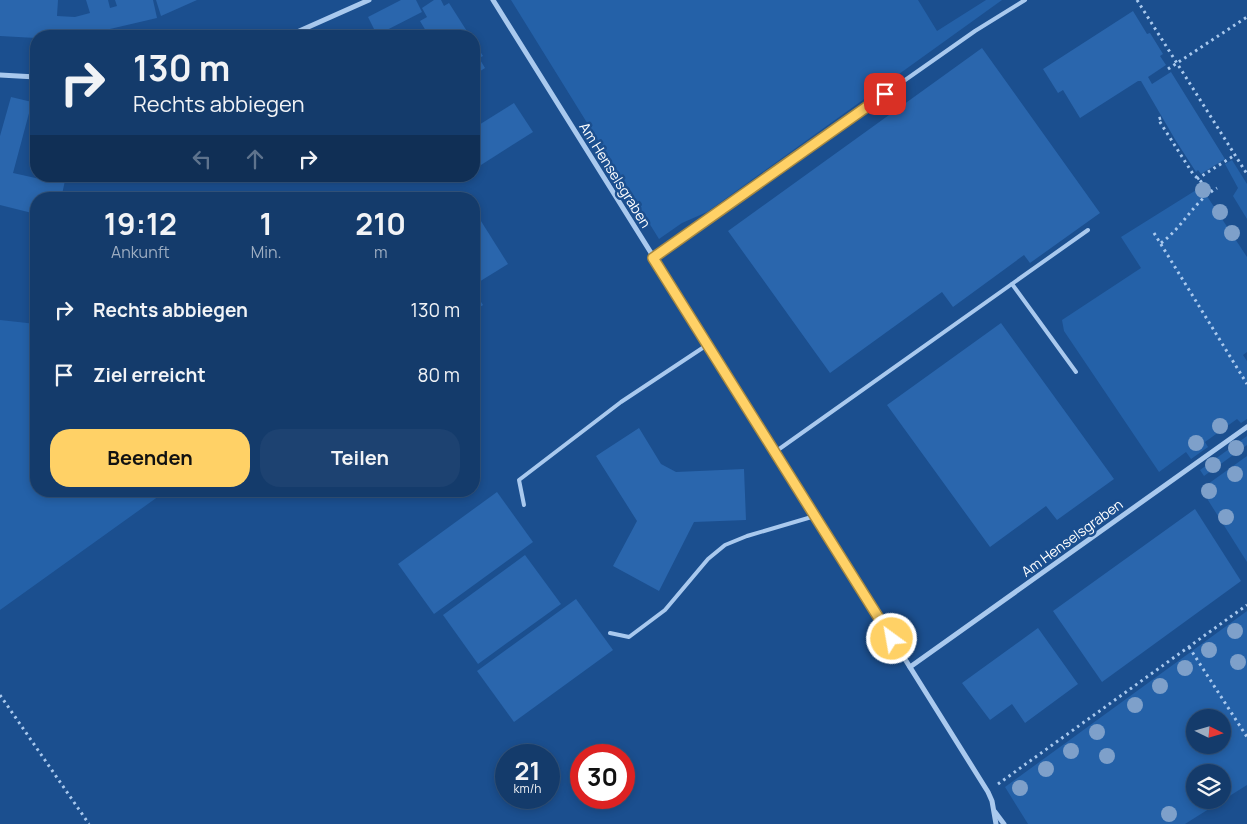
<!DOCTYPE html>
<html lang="de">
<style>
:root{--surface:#143b6b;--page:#1d4271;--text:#f1f3f6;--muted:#9dadc1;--line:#33557e;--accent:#ffd166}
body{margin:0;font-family:Manrope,sans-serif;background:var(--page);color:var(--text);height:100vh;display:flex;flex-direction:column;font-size:19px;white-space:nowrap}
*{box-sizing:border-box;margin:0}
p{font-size:16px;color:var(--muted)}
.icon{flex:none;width:28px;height:28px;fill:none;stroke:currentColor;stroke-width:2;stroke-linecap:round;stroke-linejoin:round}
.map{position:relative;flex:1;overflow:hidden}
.side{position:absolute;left:30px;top:192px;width:450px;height:305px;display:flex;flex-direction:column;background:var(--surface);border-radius:20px;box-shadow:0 2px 8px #0003,0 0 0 1px var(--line)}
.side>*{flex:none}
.guide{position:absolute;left:30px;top:30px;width:450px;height:152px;border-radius:20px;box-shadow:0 2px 8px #0003,0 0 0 1px var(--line);background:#143b6b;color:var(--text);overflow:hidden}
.needle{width:32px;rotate:95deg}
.fabs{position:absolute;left:1186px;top:709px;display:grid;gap:10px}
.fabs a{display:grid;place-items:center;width:45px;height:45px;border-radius:50%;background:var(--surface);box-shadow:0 2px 8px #0003,0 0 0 1px var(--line);font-size:25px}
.speed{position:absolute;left:495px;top:744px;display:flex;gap:10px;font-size:25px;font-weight:700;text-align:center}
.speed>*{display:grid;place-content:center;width:65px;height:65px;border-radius:50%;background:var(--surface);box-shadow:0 2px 8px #0003,0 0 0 1px var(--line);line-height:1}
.speed small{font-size:12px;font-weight:400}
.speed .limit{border:8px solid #d22;background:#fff;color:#111}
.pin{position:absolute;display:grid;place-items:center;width:42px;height:42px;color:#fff;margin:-21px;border-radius:10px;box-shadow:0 2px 8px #0006}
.me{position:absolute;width:55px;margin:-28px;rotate:328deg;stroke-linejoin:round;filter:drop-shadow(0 0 4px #0008)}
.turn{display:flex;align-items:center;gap:18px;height:105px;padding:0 20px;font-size:22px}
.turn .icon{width:65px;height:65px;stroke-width:2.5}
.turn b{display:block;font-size:35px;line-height:42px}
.lanes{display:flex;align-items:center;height:48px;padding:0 20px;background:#0003;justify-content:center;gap:25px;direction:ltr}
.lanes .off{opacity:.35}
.eta{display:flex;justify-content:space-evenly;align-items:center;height:85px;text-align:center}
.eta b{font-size:30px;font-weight:700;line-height:35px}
.primary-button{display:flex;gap:10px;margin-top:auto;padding:10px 20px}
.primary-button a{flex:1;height:58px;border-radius:20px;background:var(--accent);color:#111;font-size:20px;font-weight:700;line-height:58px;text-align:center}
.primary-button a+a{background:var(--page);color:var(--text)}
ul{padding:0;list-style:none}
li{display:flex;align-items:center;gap:15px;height:65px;padding:0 20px}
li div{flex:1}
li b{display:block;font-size:19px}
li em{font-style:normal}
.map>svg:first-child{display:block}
.green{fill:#2461a8;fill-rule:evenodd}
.building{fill:#2a66ad}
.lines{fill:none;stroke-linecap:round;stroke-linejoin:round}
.path{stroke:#a9c9ee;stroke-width:3;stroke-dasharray:2.5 4;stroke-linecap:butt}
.lane{stroke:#a9c9ee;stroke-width:4}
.street{stroke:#a9c9ee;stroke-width:5}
.tree{fill:#7ea0ca}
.route-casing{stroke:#a68842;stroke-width:12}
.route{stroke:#ffd166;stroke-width:9}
.labels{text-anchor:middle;stroke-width:5;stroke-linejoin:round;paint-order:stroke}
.street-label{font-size:14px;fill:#fff;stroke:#1b4f8f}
</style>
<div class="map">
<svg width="1247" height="824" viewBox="0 0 1247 824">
<rect width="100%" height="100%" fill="#1b4f8f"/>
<g class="green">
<path d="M511 0H918L937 31 986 0H1002L707 212 682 223 659 239Z"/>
<path d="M1232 160 1247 184V219L1233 196 1238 188 1225 164Z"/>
<path d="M1201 187 1247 257V352L1243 355 1247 361V419L1241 423 1237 419 1205 442 1208 447 1191 459 1186 452 1159 472 1064 331 1062 320 1141 268 1121 237Z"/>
<path d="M0 320 36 324V491H166L0 610Z"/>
<path d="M1247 436V445L1204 476 1200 470Z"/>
<path d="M1247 456V562L1201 489Z"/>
<path d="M1247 611V785L1185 824H1028L1005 787ZM1195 718H1222V745H1195ZM1195 772H1222V800H1195Z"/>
</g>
<g class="building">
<path d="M0 0H58L57 16 75 17 90 13 86 0H108L110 8 117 6 115 0H153L157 18 80 36H36V38L0 36Z"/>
<path d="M156 0H197L161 16Z"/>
<path d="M401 0H416L422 12 377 35 368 17Z"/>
<path d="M434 0H441L444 6 449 3 470 36H429L420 21 427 17 422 8Z"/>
<path d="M1133 11 1147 34 1150 33 1163 54 1160 56 1166 65 1148 77 1152 84 1171 72 1225 159 1201 174 1198 170 1196 172 1176 141 1141 81H1138L1080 118 1063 90 1058 93 1043 69Z"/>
<path d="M474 42 483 56 479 58 485 68 474 75Z"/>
<path d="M982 48 1100 213 1030 263 1024 255 953 307 942 292 830 373 728 231Z"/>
<path d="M11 97 32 102 13 173 49 181 50 176H66L61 199H36V214L0 205V136Z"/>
<path d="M514 103 533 132 481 165 474 153V128Z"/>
<path d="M474 210 508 264 474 285Z"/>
<path d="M31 291 36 292 34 300 29 299Z"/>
<path d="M474 291 483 305 474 311Z"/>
<path d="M1001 323 1114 479 1057 520 1046 506 990 547 887 405Z"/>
<path d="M31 324 36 325V342L30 341Z"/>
<path d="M639 428 661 464 676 472 744 469 746 520 694 522 659 591 613 566 637 521 596 456Z"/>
<path d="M497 492 533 542 434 614 398 564Z"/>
<path d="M1195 509 1241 581 1102 682 1053 611Z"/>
<path d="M525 555 561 604 478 664 443 615Z"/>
<path d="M576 599 613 650 514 722 477 671Z"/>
<path d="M1038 628 1078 684 1025 723 1012 704 990 720 962 683Z"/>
</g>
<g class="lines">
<g class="path">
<path d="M1137 0 1247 174"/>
<path d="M1168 69 1247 17"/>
<path d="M1161 118 1158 119 1193 174 1211 191"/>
<path d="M1197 179 1235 155"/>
<path d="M1154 233 1247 384"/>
<path d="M1161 243C1184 226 1193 202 1217 188"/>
<path d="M1189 647 1247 737"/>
<path d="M0 695 89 824"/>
<path d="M998 784 1247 605"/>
</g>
<g class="lane">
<path d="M653 257 975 31 1025 0"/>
<path d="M1012 284 1076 372"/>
<path d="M775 452 1088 230"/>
<path d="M524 505 519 480 621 402 707 345"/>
<path d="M610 633 629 637 665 610 708 559 725 545 747 536 815 516"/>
</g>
<g class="street">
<path d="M493 0 988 792 992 801 996 824"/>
<path d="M288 36 369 0"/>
<path d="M0 75 36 77"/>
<path d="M910 667 1247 427"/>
<path d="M995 812 1004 824"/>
</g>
</g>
<g class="tree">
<circle cx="1203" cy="190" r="8"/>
<circle cx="1220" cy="212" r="8"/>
<circle cx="1232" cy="233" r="8"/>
<circle cx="1220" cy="426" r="8"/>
<circle cx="1196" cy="443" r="8"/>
<circle cx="1236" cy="448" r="8"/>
<circle cx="1213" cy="465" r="8"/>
<circle cx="1235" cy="474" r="8"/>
<circle cx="1209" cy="491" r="8"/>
<circle cx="1226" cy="517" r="8"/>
<circle cx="1235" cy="631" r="8"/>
<circle cx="1209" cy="650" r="8"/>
<circle cx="1238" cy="662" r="8"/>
<circle cx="1185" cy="668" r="8"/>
<circle cx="1160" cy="686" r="8"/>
<circle cx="1135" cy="705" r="8"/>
<circle cx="1097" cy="732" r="8"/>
<circle cx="1071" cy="751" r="8"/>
<circle cx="1107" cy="756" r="8"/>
<circle cx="1046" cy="769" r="8"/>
<circle cx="1020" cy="788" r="8"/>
<circle cx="1169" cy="814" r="8"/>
</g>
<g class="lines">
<g class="route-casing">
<path id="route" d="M885 94 653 258 892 639"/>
</g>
<use href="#route" class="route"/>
</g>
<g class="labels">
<g class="street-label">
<text transform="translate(615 175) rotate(58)" y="5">Am Henselsgraben</text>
<text transform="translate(1072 538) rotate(-36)" y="5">Am Henselsgraben</text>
</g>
</g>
</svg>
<div class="fabs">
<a><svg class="needle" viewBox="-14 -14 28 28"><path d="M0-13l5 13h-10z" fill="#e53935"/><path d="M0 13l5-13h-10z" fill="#9dadc1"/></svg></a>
<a><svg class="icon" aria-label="layers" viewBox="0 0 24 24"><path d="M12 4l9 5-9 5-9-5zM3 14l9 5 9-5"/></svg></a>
</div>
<div class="speed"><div>21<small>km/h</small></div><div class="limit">30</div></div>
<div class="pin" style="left:885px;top:94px;background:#d93025"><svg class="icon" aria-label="arrive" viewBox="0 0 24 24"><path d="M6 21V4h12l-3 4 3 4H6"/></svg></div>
<svg class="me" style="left:892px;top:639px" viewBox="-20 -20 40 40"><circle r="17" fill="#ffd166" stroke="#fff" stroke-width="3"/><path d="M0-11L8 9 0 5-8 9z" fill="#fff"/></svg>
<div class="guide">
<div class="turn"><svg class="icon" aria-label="right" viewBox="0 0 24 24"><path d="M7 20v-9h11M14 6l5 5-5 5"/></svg><div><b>130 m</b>Rechts abbiegen</div></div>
<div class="lanes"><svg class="icon off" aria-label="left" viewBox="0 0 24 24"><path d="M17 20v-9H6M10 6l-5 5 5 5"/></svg><svg class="icon off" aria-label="ahead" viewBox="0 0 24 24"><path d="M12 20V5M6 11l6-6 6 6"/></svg><svg class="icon" aria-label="right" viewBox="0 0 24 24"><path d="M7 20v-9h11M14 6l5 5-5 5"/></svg></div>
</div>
<section class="side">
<div class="eta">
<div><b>19:12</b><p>Ankunft</p></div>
<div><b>1</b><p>Min.</p></div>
<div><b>210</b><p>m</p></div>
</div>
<ul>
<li><svg class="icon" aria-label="right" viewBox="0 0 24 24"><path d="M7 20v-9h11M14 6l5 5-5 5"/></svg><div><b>Rechts abbiegen</b></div><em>130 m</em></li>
<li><svg class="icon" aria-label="arrive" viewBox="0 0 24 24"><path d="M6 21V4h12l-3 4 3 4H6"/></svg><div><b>Ziel erreicht</b></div><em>80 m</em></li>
</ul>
<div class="primary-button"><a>Beenden</a><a>Teilen</a></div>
</section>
</div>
